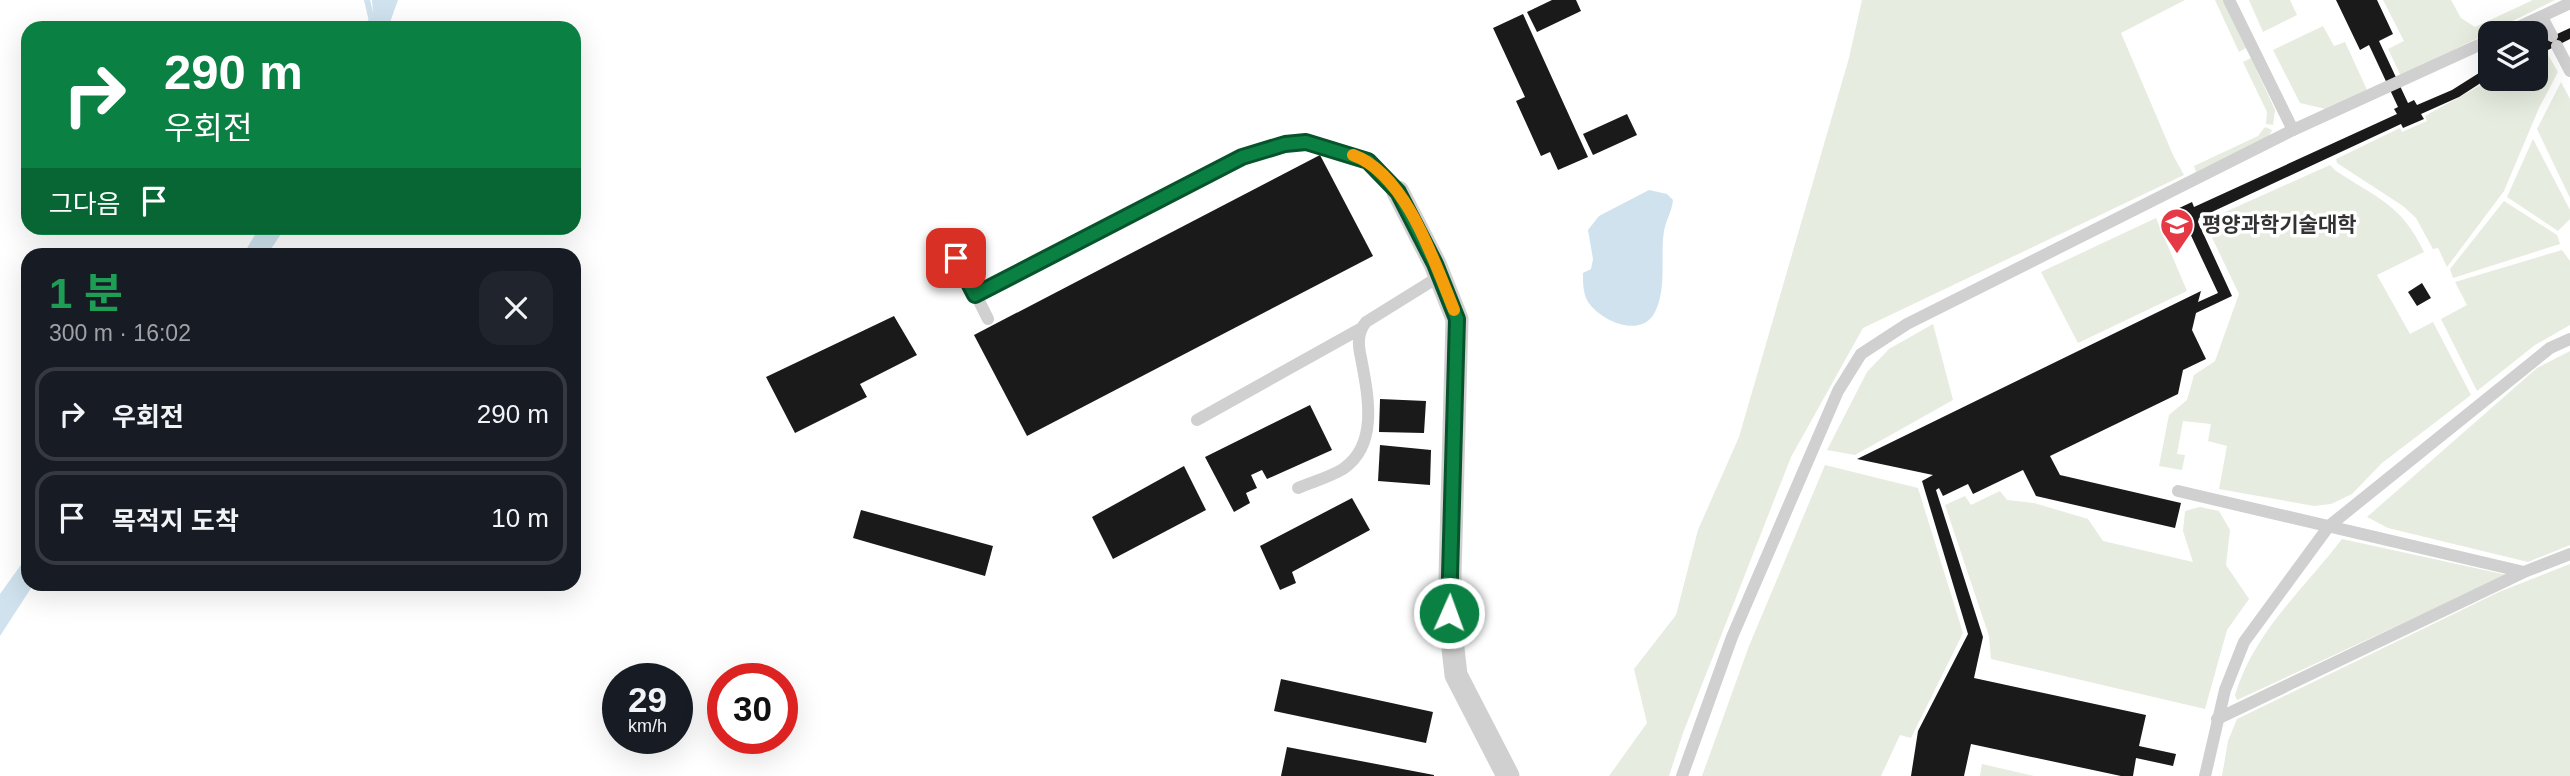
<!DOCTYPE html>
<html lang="ko">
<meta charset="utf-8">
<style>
:root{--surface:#171b24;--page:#20242c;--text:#f1f3f6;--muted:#9ea1a6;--line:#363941}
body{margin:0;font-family:Helvetica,"Noto Sans KR",sans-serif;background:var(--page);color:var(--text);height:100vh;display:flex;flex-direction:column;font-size:26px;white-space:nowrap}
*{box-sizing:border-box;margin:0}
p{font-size:23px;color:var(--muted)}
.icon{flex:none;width:38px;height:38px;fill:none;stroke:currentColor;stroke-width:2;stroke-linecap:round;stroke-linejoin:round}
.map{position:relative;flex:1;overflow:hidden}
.details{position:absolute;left:21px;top:248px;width:560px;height:343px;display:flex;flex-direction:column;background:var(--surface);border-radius:21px;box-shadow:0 7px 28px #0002}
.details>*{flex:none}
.hud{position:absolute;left:21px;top:21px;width:560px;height:214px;border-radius:21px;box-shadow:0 7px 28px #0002;background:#0b8043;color:#fff;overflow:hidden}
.tools{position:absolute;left:2478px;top:21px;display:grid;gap:14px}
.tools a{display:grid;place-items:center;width:70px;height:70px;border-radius:14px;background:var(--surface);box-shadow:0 7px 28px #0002;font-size:35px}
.speed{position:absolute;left:602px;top:663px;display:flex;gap:14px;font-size:35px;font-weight:700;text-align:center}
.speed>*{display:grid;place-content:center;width:91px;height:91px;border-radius:50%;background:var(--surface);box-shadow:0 7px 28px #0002;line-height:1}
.speed small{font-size:18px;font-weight:400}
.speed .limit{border:10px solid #d22;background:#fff;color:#111}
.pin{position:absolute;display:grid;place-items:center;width:60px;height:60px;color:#fff;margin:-30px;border-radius:14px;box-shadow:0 4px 10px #0006}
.me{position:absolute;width:77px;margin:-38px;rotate:2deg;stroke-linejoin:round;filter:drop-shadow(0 0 5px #0008)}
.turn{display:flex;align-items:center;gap:24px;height:147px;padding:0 28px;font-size:32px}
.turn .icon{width:91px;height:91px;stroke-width:2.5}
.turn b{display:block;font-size:49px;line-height:60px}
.then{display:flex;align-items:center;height:66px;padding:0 28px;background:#0003;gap:14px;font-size:26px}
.round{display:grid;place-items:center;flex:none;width:74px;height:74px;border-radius:21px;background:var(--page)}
.summary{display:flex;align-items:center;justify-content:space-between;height:119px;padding:0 28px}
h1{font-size:42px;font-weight:700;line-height:52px;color:#1e9e55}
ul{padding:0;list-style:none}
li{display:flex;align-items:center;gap:21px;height:94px;margin:0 14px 10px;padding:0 14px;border:4px solid var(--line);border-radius:21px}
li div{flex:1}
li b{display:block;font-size:26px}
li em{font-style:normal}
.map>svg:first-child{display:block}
.green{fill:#e6ecdf}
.water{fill:#cfe2ee}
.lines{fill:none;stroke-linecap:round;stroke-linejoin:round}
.stream{stroke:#cfe2ee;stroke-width:6}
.building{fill:#1a1a1a}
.service{stroke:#d0d0d0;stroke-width:12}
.minor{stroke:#d0d0d0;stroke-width:23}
.route-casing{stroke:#07532c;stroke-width:18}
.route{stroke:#0b8043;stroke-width:12}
.slow{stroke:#f59e0b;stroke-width:12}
.labels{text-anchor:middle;stroke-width:7;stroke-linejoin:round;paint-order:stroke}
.poi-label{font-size:21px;font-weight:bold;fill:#333;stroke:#fff;text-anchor:start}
</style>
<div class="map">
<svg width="2570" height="776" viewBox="0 0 2570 776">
<rect width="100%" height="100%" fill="#fff"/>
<g class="green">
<path d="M1862 0H2185L2121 33 2173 155 2184 175 1863 328 1791 457 1683 733 1669 776H1609L1647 723 1634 669 1676 615 1698 530 1739 437 1849 58Z"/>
<path d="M2215 0H2223L2246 48 2239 52Z"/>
<path d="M2249 0H2290L2297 15 2263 32Z"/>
<path d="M2383 0H2451L2461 18 2475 27 2533 0H2555L2401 76 2388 49 2404 41Z"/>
<path d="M2323 26 2334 46 2345 42 2368 92 2330 110 2300 103 2273 50Z"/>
<path d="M2547 53 2558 72 2539 108 2504 191 2447 267 2438 248 2433 249 2416 218 2403 206 2337 163 2336 159 2400 128 2402 132 2427 121 2425 116 2492 79H2536V58Z"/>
<path d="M2251 58 2275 110 2273 125 2266 124 2267 112 2243 62Z"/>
<path d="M2561 82 2570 99V198L2537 129Z"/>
<path d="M2265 127 2272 130 2268 138 2196 172 2194 166 2258 136Z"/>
<path d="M2533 139 2570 210V219L2558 231 2507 197Z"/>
<path d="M2330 165 2336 171C2377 198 2402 205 2424 252L2377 275 2410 334 2433 322 2471 395 2382 463 2352 494 2331 504 2314 506 2219 489 2227 446 2208 441 2211 424 2183 421 2177 454 2185 455 2182 470 2159 466 2169 415 2187 400 2194 375 2215 361 2239 294 2206 225 2214 217Z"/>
<path d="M2504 201 2557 235 2560 244 2453 278 2450 269Z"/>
<path d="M2156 218 2187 291 2078 343 2041 272Z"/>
<path d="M2562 250 2570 261V325L2535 345 2477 391 2441 319 2467 305 2455 282Z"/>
<path d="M1933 324 1953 400 1855 455 1827 450 1867 372 1889 349Z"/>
<path d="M2570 351V545L2528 562 2388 528 2367 517 2537 368Z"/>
<path d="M1825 465 1918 488 1963 633 1911 738 1900 735 1881 776H1702L1749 646Z"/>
<path d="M2000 491 2007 500 2034 503 2088 519 2103 541 2193 562 2183 531 2185 511 2200 507 2219 511 2230 530 2226 565 2249 599 2227 630 2205 709 1991 659 1989 636 1945 505 1965 496 1971 505Z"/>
<path d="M2342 539 2507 575 2237 700 2235 695C2254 632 2303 590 2342 539Z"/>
<path d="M2570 564V776H2222L2228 741 2237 719 2499 592Z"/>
<path d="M1982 764 2034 776H1980Z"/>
</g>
<g class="water">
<path d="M372 0H398L388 28H363L373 13Z"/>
<path d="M1649 190 1667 194 1673 200C1672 211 1666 220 1664 231 1660 256 1667 288 1655 312 1641 340 1598 320 1587 300 1583 292 1583 282 1583 273L1591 269 1593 259 1588 230 1599 216Z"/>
<path d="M259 228H285L267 255H243Z"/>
<path d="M28 555V584L33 585 0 636V594Z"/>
</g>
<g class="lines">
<path class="stream" d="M367 0 372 21"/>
</g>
<g class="building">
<path d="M1552 0H1576L1581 11 1537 32 1527 12Z"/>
<path d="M2336 0H2377L2393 34 2379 41 2408 103 2414 100 2417 105 2452 90 2490 66V77L2459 97 2421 114 2424 119 2403 128 2401 124 2199 218 2198 222 2232 296 2196 313 2192 330 2206 359 2183 370 2178 394 2050 456 2060 475 2181 503 2175 528 2036 496 2023 470 1973 494 1968 484 1943 496 1939 488 1936 490 1983 637 1974 678 2146 715 2139 746 2176 754 2173 766 2136 758 2133 776H2121L1971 744 1964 776H1911L1918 731 1968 634 1922 481 1933 475 1857 459 2201 291 2198 302 2218 293 2187 227 2183 229 2175 210 2192 202 2194 207 2397 114 2394 109 2398 107 2369 45 2360 50Z"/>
<path d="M1523 14 1588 157 1558 170 1550 152 1541 156 1516 101 1525 97 1493 28Z"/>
<path d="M2570 28V39L2536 56V44Z"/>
<path d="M1627 114 1637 135 1593 155 1583 134Z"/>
<path d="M1320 155 1373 256 1027 436 974 335Z"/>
<path d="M2422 283 2431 298 2417 306 2408 292Z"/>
<path d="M894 316 917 355 860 384 867 397 795 433 766 377Z"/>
<path d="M1380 399 1426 401 1424 433 1379 432Z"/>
<path d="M1310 405 1332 450 1267 479 1262 470 1251 475 1257 488 1246 493 1250 503 1234 512 1205 457Z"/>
<path d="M1380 445 1431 450 1430 485 1378 481Z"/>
<path d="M1184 466 1206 510 1113 559 1092 517Z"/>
<path d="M1352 498 1370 530 1292 572 1296 583 1280 590 1260 546Z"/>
<path d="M861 510 993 546 985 576 853 538Z"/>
<path d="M1281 679 1433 712 1426 743 1274 711Z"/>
<path d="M1287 747 1434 775V776H1281Z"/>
</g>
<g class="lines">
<g class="service">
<path d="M2229 0 2293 130"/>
<path d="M2542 17 2552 36"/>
<path d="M2506 33 2570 3"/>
<path d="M2557 46 2570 71"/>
<path d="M956 258 976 295 1242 157 1285 143 1306 142 1324 145 1368 161 1398 192"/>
<path d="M976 295 988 319"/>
<path d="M1197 420 1360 329"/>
<path d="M1298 488C1312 482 1330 477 1343 469 1379 445 1368 395 1361 358 1358 345 1357 333 1366 322L1440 276"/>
<path d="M2178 491 2524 572"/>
<path d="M2217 719 2524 572 2570 554"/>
<path d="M1682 776 1732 637 1838 391 1861 354 1907 324 2293 130 2490 40"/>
<path d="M2205 776 2225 690 2244 642 2329 526 2550 348 2570 339"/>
</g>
<path class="minor" d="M1398 192 1435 264 1457 319 1449 613 1456 675 1508 776"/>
</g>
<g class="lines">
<g class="route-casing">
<path id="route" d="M956 258 975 295 1242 157 1285 144 1306 142 1368 161 1398 192 1435 264 1457 319 1449 613"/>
</g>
<use href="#route" class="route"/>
<path class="slow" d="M1353 155C1406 174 1434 261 1454 310"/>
</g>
<defs>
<g id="university-pin" transform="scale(1.75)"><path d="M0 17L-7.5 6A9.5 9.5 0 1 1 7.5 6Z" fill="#e63946" stroke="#fff"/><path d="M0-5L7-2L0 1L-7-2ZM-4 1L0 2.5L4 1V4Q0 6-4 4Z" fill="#fff"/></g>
</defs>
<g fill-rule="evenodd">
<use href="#university-pin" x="2177" y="225"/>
</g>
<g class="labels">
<g class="poi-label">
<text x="2202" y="232">평양과학기술대학</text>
</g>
</g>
</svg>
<div class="tools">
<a><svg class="icon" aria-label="layers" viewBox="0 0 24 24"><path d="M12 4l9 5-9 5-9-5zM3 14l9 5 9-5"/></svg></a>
</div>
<div class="speed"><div>29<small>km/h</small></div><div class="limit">30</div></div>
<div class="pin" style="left:956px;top:258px;background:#d93025"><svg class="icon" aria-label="arrive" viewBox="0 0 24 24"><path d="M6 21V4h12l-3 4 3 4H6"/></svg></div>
<svg class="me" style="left:1449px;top:613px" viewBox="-20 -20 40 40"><circle r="17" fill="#0b8043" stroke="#fff" stroke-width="3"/><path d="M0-11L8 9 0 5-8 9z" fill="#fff"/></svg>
<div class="hud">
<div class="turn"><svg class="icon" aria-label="right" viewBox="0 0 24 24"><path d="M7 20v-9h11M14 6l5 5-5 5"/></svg><div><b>290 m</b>우회전</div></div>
<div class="then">그다음<svg class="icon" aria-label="arrive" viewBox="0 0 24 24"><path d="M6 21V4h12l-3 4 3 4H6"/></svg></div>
</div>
<section class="details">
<div class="summary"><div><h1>1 분</h1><p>300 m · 16:02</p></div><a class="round"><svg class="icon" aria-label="close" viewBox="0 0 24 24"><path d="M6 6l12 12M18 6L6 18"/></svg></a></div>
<ul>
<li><svg class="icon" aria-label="right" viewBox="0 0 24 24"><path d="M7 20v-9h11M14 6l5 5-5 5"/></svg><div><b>우회전</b></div><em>290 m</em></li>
<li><svg class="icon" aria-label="arrive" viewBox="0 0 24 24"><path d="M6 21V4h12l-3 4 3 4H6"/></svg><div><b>목적지 도착</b></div><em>10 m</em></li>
</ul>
</section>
</div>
